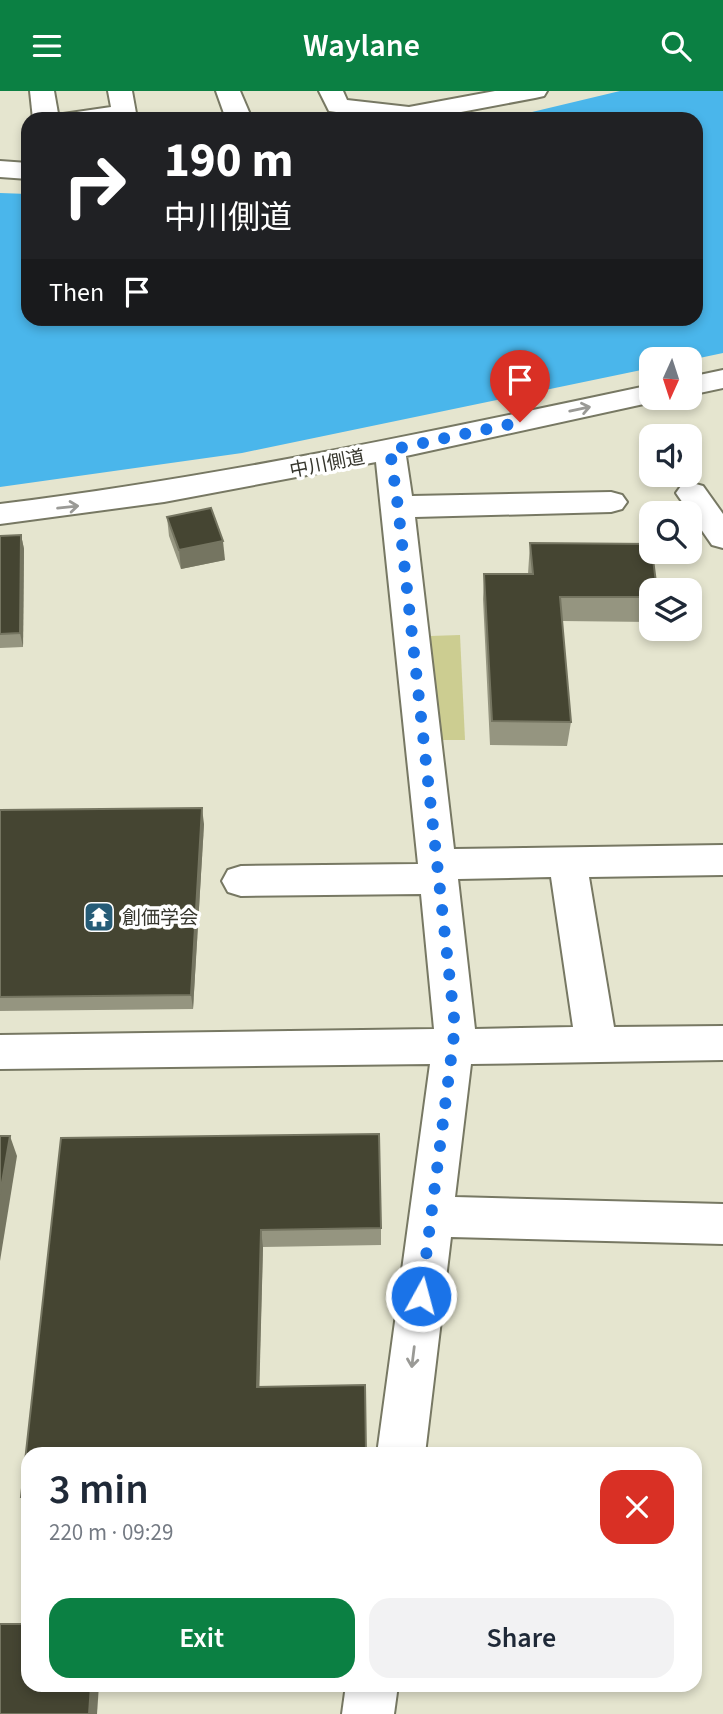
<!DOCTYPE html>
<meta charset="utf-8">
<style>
:root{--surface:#fff;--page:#f2f2f3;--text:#1f2937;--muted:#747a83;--accent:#0b8043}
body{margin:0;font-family:"Source Sans 3","Noto Sans JP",sans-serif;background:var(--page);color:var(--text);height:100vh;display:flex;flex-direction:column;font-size:26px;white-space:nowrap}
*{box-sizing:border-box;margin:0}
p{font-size:23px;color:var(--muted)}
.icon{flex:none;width:38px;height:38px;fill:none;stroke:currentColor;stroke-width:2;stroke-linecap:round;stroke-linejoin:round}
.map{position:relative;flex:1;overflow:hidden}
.drawer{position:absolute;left:21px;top:1356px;width:681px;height:245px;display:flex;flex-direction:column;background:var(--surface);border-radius:21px;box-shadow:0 4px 10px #0003}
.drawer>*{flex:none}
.top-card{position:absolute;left:21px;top:21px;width:682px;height:214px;border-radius:21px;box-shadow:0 4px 10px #0003;background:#202124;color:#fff;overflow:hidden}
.needle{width:46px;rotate:183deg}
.buttons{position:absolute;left:639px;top:256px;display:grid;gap:14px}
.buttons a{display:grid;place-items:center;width:63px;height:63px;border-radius:14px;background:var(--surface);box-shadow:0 4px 10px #0003;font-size:35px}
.pin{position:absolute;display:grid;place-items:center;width:60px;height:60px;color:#fff;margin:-72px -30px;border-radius:50% 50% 50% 0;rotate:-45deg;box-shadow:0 0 7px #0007}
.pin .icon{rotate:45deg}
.me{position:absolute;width:77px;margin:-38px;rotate:7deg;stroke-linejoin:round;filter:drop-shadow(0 0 5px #0008)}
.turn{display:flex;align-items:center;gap:24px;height:147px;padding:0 28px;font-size:32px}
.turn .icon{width:91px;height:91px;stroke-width:2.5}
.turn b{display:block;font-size:49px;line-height:60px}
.then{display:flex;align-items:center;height:66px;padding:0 28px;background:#0003;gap:14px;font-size:26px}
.round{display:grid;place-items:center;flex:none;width:74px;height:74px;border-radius:21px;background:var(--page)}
.headline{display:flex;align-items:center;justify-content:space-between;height:119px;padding:0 28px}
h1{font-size:42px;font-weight:600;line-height:52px}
.button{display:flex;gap:14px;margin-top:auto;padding:14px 28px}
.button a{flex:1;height:80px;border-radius:21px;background:var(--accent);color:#fff;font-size:28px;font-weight:600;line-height:80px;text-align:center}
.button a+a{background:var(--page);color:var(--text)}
header{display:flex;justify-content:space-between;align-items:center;height:91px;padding:0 28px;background:var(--accent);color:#fff;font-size:32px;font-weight:600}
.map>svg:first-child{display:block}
.green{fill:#cccd91}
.water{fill:#4ab6eb}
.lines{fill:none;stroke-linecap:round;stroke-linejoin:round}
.minor-casing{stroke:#777863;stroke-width:4}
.minor{fill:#fff;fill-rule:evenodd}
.wall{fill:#959580}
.shaded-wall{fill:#757561}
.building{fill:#454532;stroke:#757561;stroke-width:2}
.oneway{stroke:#9a9a96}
.route{stroke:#1a73e8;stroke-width:12;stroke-dasharray:0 21.6}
.labels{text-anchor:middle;stroke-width:7;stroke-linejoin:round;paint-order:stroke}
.street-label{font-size:19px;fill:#36362d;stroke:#fff}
.poi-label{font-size:19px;fill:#36362d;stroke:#fff;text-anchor:start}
</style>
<header><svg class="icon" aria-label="menu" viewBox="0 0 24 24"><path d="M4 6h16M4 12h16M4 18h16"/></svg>Waylane<svg class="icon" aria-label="search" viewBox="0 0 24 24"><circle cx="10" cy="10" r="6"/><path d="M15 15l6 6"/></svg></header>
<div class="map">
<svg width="723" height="1623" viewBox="0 0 723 1623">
<rect width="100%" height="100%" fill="#e5e5cf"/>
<path class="green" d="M460 544 465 649H442L430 545Z"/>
<path class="water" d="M620 0H723V262L690 269 651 268V277L242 362 0 396V102L28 103V228H696V28H503Z"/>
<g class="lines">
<g class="minor-casing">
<g id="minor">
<path d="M30 0H54L59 28H33Z"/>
<path d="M108 0H132L136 22 133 27 59 28 63 23 111 16Z"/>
<path d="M216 0H240L252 28H226Z"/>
<path d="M319 0H343L347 9 409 16 495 0H547L544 5 535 7 424 28H370L372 26 329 20Z"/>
<path d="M0 70 28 72V88L0 86Z"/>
<path d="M723 279V297L690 304V286Z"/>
<path d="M651 294V306H664L662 309 406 365 412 405 611 401 622 404 627 411 622 418 611 421 415 426 454 758 723 754V784L589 786 614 936 723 935V969L471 973 455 1106 723 1113V1153L451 1146 425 1363H377L430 973 0 978V944L434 938 421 803 241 805 228 801 222 790 228 779 241 775 418 773 376 371 164 411 0 433V413C220 386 435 340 651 294ZM551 786 573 936 475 938 458 788Z"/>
<path d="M692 392 703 395 723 423V457L712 454 676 402 681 395Z"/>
<path d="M346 1594H398L394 1623H342Z"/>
</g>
</g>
<use href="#minor" class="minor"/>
</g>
<g class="wall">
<path d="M167 426 225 469 181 478 169 445Z"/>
<path d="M21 444 24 458 23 556 0 557V445Z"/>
<path d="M530 452 651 499V531L562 530 571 631 567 655 490 654 483 508 484 483H528Z"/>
<path d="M0 719 204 733 193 918 0 920Z"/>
<path d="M61 1047 381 1137V1154L263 1156 259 1296 28 1363V1420L21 1406Z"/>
</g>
<g class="shaded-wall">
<path d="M21 444 24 458 23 556 20 542Z"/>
<path d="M223 450 225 469 181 478 179 459Z"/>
<path d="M202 717 204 733 193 918 191 904Z"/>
<path d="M10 1045 17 1065 0 1170V1103Z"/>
<path d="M261 1139 263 1156 259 1311 257 1296Z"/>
<path d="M91 1594H99L97 1623H89Z"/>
</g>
<g class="building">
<path d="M211 417 223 450 179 459 167 426Z"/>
<path d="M21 444 20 542 0 543V445Z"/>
<path d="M530 452 651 453 657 499H651V506H560L571 631 492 630 484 483H533Z"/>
<path d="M202 717 191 904 0 906V719Z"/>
<path d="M379 1043 381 1137 261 1139 257 1296 365 1294 366 1363H28V1406H21L61 1047Z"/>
<path d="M0 1045H10L0 1103Z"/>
<path d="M0 1533H28V1594H91L89 1623H0Z"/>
</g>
<defs><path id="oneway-shaft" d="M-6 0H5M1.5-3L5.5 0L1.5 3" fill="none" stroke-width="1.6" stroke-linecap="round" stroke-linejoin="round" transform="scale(1.75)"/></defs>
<g class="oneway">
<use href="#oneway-shaft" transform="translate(580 318) rotate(-12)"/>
<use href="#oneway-shaft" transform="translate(68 416) rotate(-6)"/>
<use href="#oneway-shaft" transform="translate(413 1266) rotate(97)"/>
</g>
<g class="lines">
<path class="route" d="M421 1205 455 936 398 416 390 359 520 331"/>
</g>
<defs>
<g id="temple-square" transform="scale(1.575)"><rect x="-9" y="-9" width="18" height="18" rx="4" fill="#265c77" stroke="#fff"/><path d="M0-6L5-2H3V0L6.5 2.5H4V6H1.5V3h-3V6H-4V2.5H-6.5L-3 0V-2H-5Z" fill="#fff"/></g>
</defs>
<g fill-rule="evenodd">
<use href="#temple-square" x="99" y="826"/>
</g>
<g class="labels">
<g class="street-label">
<text transform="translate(327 372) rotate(-11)" y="7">中川側道</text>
</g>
<g class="poi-label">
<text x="122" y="833">創価学会</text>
</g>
</g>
</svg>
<div class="buttons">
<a><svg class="needle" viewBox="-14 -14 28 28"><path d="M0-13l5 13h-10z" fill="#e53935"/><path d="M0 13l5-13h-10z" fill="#747a83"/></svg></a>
<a><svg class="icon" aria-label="sound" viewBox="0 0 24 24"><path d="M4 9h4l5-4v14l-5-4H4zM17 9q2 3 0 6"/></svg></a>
<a><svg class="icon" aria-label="search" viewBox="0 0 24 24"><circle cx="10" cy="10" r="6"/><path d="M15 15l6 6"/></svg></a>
<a><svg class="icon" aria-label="layers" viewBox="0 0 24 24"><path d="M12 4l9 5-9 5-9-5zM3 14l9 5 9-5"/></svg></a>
</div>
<div class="pin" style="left:520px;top:331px;background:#d93025"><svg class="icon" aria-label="arrive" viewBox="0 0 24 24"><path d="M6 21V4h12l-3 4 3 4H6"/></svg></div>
<svg class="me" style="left:421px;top:1205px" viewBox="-20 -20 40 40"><circle r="17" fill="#1a73e8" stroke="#fff" stroke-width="3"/><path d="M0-11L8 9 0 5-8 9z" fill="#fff"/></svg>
<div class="top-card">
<div class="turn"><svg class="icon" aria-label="right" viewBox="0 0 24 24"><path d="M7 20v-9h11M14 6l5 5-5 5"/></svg><div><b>190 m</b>中川側道</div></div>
<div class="then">Then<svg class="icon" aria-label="arrive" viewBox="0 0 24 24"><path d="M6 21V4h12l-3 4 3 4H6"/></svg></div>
</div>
<section class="drawer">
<div class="headline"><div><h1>3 min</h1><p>220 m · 09:29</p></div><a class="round" style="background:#d93025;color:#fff"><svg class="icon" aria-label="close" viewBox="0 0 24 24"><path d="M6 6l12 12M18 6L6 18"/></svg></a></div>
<div class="button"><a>Exit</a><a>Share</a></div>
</section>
</div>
